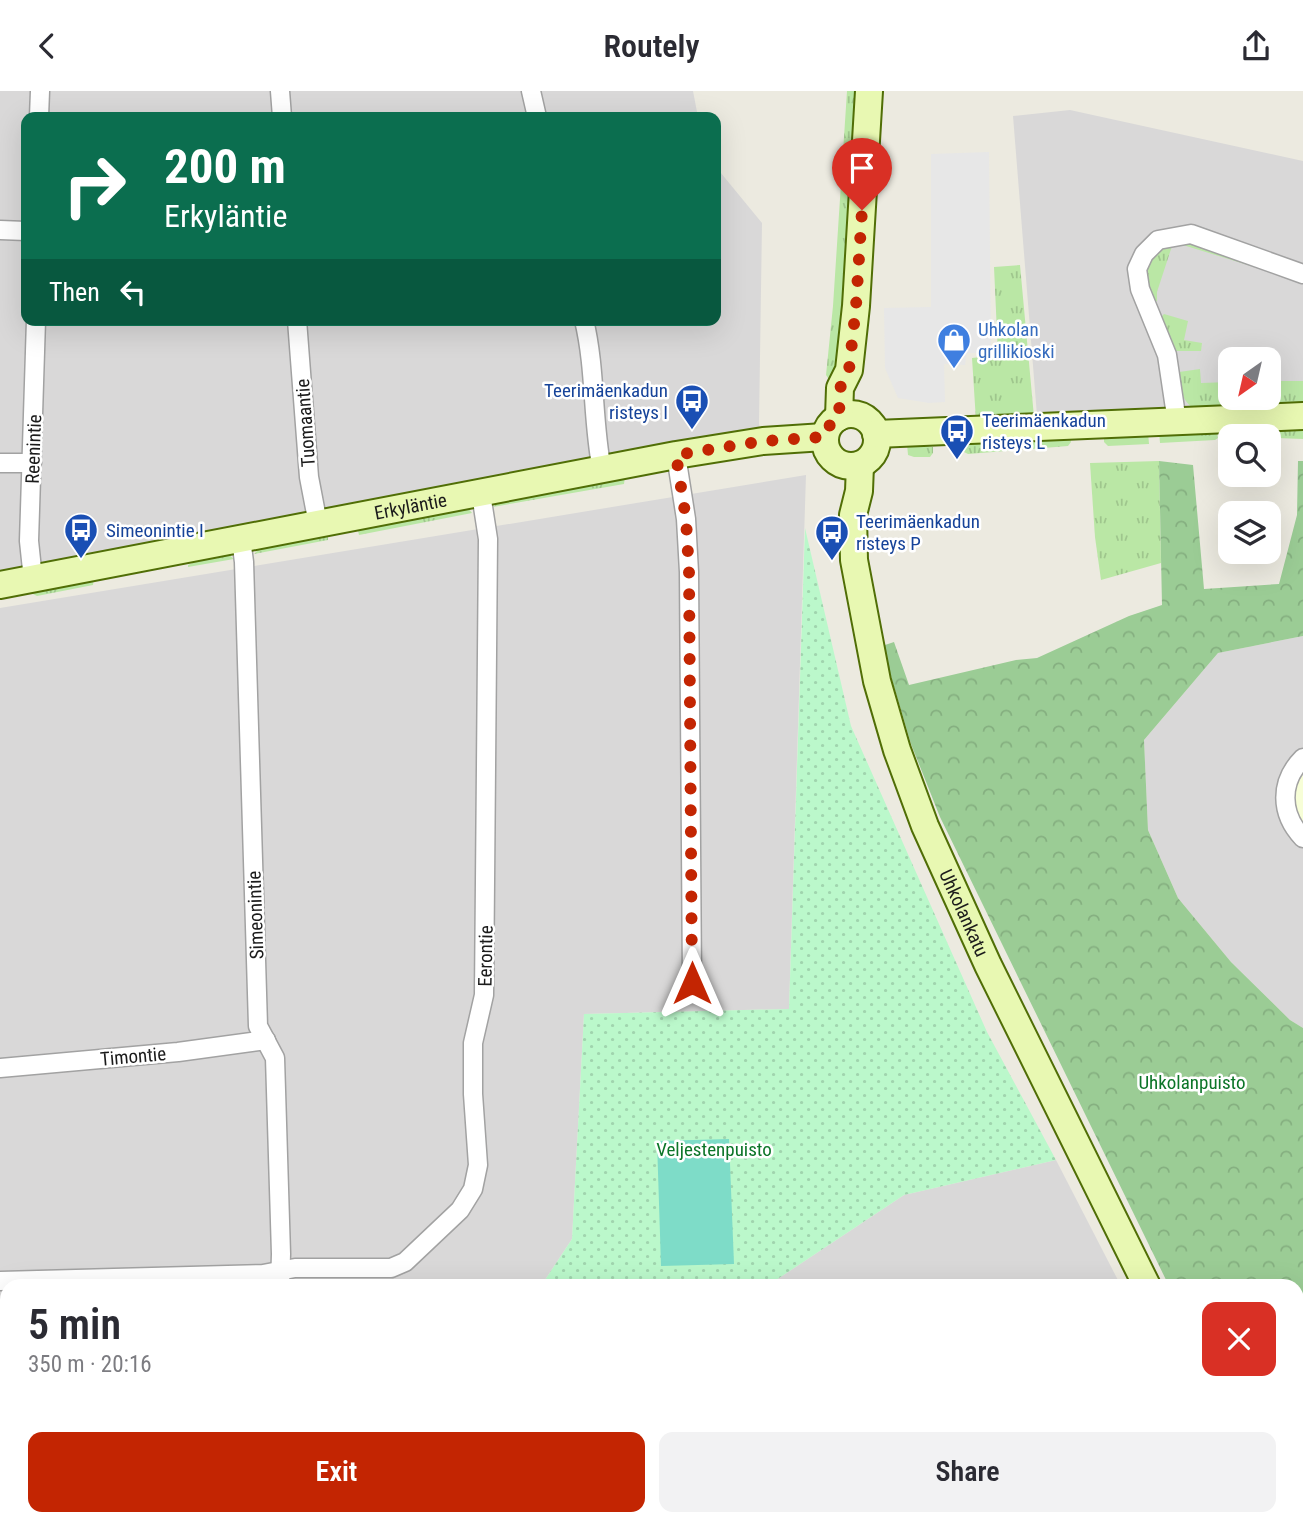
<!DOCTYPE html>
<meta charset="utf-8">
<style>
:root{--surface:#fff;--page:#f2f2f3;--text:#2b2b33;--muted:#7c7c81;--accent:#c32502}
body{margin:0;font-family:"Roboto Condensed",sans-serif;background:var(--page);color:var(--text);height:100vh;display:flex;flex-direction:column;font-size:26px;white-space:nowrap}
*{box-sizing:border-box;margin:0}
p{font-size:23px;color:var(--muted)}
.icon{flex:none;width:38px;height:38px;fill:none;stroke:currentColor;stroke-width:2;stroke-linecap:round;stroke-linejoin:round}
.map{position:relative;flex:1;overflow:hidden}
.sheet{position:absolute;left:0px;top:1188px;width:1304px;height:247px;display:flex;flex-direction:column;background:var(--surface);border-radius:21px 21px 0 0;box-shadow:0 7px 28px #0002}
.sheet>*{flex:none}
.banner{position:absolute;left:21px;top:21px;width:700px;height:214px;border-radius:14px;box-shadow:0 7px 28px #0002;background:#0b6e4f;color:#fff;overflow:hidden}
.needle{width:46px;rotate:214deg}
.tools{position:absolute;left:1218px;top:256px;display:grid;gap:14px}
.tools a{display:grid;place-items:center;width:63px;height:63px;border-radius:14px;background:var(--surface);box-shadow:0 7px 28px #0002;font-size:35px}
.pin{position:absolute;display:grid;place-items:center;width:60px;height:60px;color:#fff;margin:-72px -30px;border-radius:50% 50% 50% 0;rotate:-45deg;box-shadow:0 0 7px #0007}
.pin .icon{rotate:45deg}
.me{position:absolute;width:77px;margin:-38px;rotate:0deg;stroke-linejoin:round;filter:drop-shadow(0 0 5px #0008)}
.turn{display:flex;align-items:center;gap:24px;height:147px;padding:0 28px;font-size:32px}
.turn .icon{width:91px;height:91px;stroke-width:2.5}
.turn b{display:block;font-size:49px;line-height:60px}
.then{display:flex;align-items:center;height:66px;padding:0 28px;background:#0003;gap:14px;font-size:26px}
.round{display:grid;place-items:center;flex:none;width:74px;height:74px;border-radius:14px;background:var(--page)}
.overview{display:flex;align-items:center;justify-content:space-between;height:119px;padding:0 28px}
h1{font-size:42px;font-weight:600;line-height:52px}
.action{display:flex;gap:14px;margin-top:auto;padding:14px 28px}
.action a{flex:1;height:80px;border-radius:14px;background:var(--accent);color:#fff;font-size:28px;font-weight:600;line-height:80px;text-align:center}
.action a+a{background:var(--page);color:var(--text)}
header{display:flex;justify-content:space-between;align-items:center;height:91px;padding:0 28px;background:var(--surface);font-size:32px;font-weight:600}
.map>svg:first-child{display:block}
.residential{fill:#d9d8d8;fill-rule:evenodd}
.education{fill:#f7fed7}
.grass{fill:url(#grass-tufts)}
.forest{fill:url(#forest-crowns)}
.park{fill:url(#park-dots)}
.pitch{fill:#7edcc8}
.parking{fill:#e7e7e7}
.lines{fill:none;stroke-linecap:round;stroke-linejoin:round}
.street-casing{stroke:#a2a2a2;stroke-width:21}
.secondary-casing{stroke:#506e06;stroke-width:30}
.street{stroke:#fff;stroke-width:18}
.secondary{stroke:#e8f8b2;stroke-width:26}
.route{stroke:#c32502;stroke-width:12;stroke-dasharray:0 21.6}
.labels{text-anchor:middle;stroke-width:5;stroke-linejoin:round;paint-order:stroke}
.shop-label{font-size:19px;fill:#366cbe;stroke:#fff;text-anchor:start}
.transit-label{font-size:19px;fill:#164399;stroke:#fff;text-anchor:start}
.street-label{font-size:19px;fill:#1b1b1b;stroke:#fff}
.park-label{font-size:19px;fill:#0c7528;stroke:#fff}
</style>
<header><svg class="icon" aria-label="back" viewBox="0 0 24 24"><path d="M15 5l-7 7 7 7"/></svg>Routely<svg class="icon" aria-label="share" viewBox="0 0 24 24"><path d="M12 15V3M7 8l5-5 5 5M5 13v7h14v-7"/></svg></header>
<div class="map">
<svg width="1303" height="1434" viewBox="0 0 1303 1434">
<defs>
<pattern id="grass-tufts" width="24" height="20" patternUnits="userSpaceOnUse" patternTransform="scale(1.75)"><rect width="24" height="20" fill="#bae7a5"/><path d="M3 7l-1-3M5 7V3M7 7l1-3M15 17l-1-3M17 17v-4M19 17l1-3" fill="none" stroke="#9fc68d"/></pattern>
<pattern id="forest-crowns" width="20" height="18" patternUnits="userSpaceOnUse" patternTransform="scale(1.75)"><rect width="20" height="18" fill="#9bcc95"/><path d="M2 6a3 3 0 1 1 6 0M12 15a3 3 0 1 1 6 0" fill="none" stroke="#85af80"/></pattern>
<pattern id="park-dots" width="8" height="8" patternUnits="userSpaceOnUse" patternTransform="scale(1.75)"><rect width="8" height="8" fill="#bbf8cb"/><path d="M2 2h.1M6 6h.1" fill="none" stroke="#a0d4ae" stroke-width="1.8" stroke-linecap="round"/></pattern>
</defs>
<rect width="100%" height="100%" fill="#eceae0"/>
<g class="residential">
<path d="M0 0H31L32 26H26V229H716V76L762 132 759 333 763 350 0 494Z"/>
<path d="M40 0H693L698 26H39Z"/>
<path d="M1070 19 1303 70V325L1038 337 1013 25ZM1230 268H1269V306H1230Z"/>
<path d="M806 384 789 918 584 923 572 1148 541 1195H7V1428H747L748 1434H0V517Z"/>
<path d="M1303 545V937L1290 929 1231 871 1178 807 1148 739 1144 649 1218 562Z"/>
<path d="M1056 1069 1121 1195H770V1193L904 1104Z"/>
<path d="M1303 1245V1434H1266L1263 1428H1297V1248Z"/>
<path d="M785 1428H1237L1240 1434H786Z"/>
</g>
<path class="education" d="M1303 684V735L1292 707 1296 692Z"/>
<g class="grass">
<path d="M847 0H857L844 215 835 291 830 290 826 284 833 215Z"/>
<path d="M1183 148 1303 191 1183 154 1172 155 1157 201V210L1150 212C1142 195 1139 168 1156 156 1163 151 1175 150 1183 148Z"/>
<path d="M1020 174 1034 326 976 330 972 267 998 264 994 176Z"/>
<path d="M1164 223 1188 230 1184 249 1202 252 1201 260H1175L1159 228Z"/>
<path d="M1200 278 1201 292 1230 291V306H1269V290H1303V314L1193 317C1180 307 1180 296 1179 281Z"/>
<path d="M1303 334V348L1230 345V348L1226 342 1228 336Z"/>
<path d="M1216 338 1218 347 1215 349 1160 352 1159 341Z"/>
<path d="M1104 341H1148L1149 353 1108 355 1104 351Z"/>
<path d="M1070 345 1071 351 1068 355 968 363 964 361 966 354 993 346Z"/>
<path d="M907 353 933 356V362L930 366H914L908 364Z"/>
<path d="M1159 370 1161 472 1101 489 1095 446 1090 372Z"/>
<path d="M625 385 624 393 493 416 499 410Z"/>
<path d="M468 417 472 422 359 444 357 435Z"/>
<path d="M328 442V449L254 463 261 456Z"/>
<path d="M227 462 234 468 188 476V474L208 465Z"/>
<path d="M94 486 93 494 37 505 33 503 34 498Z"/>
</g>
<path class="forest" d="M1159 370 1193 374 1204 498 1279 493 1297 424 1298 370H1303V545L1218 562 1144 649 1148 739 1178 807 1231 871 1290 929 1303 937V1245L1297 1248V1195H1169L940 726 911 653 882 555 894 551 909 594 1016 569 1037 567 1129 525 1162 514Z"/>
<g class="park">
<path d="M805 437 851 635 987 941 1056 1069 904 1104 770 1193V1195H541L572 1148 584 923 789 918Z"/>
<path d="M747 1428H785L786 1434H748Z"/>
</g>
<path class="pitch" d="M729 1048 734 1173 661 1175 657 1050Z"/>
<path class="parking" d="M989 61 991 262H967L965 274 944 273 945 311 929 312 898 307 885 277 884 217 931 216V63Z"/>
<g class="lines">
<g class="street-casing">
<g id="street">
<path d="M280 0 282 26"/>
<path d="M531 0 537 26"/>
<path d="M39 26 40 0"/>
<path d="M0 139 26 140"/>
<path d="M297 229 309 386 318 433"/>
<path d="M584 229C596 279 592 329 602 379"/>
<path d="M1177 331 1167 264 1140 198 1137 178 1144 163 1158 149 1191 143 1303 183"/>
<path d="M676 364 686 428 689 481 692 892"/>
<path d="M0 372H32"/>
<path d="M241 448 244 471 258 935 275 967 281 1163 280 1195"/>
<path d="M33 488 29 450 36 229"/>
<path d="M1303 667C1279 691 1280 723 1303 747"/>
<path d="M0 977 178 961 266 949"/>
<path d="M0 1190 263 1183 295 1177H391L405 1171 460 1119 473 1098 478 1074 473 1003V952L484 904 488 448 481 403"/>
<path d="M0 1350 7 1357"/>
<path d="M1297 1397 1303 1394"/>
<path d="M661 1428V1434"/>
<path d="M903 1428V1434"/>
<path d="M1082 1428 1085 1434"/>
<path d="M472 1434 477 1428"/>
<path d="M1233 1434 1245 1428"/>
</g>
</g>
<g class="secondary-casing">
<g id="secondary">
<circle cx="851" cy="349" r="26"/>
<path d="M839 326 840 297 849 279 856 215 869 0"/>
<path d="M876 343 1303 325"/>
<path id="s1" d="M860 374 859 400 853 424 854 469 877 590 897 659 925 735 988 874 1147 1195"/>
<path id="s2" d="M0 494 676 364 763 350 824 346"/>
<path d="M1263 1428 1266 1434"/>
</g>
</g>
<use href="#street" class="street"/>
<use href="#secondary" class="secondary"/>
</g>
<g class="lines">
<path class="route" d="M692 892 689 481 686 428 676 364 763 350 824 346 827 337 839 326 840 297 849 279 856 215 862 119"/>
</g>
<defs>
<g id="shop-pin" transform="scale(1.75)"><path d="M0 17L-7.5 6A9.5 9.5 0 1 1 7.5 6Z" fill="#3f7fe0" stroke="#fff"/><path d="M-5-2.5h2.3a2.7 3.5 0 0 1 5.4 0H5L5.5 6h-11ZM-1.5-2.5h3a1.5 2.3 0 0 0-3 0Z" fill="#fff"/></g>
<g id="bus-pin" transform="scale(1.75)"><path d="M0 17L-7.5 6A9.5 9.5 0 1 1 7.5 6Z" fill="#1a4fb4" stroke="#fff"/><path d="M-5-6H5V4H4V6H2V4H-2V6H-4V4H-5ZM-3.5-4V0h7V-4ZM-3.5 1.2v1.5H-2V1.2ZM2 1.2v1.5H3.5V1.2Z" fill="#fff"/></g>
</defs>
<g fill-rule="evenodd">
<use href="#shop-pin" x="954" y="249"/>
<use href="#bus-pin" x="692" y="310"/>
<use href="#bus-pin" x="957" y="340"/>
<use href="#bus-pin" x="81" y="439"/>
<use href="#bus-pin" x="832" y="441"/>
</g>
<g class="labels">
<g class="shop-label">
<text x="978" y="245">Uhkolan<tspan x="978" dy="22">grillikioski</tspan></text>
</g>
<g class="transit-label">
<text x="668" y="306" text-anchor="end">Teerimäenkadun<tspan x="668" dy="22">risteys I</tspan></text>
<text x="982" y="336">Teerimäenkadun<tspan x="982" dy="22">risteys L</tspan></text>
<text x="856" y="437">Teerimäenkadun<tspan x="856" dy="22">risteys P</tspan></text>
<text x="106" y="446">Simeonintie I</text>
</g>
<g class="street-label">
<text transform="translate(305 332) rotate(-94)" y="7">Tuomaantie</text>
<text transform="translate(33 358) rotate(-88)" y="7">Reenintie</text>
<text dy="7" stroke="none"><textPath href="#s2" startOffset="418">Erkyläntie</textPath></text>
<text dy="7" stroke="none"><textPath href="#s1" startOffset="467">Uhkolankatu</textPath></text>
<text transform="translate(255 824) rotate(-92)" y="7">Simeonintie</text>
<text transform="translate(485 865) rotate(-89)" y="7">Eerontie</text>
<text transform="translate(133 965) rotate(-5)" y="7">Timontie</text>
</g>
<g class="park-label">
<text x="1192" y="998">Uhkolanpuisto</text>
<text x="714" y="1065">Veljestenpuisto</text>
</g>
</g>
</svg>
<div class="tools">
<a><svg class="needle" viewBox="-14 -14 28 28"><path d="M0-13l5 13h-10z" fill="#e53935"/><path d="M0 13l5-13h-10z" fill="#7c7c81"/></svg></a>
<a><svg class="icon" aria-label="search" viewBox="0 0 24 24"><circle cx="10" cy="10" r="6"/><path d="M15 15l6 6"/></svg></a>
<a><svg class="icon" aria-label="layers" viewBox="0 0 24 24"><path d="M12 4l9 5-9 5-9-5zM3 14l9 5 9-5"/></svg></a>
</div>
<div class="pin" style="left:862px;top:119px;background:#d93025"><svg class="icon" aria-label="arrive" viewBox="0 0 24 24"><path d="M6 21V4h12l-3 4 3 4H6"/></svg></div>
<svg class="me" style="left:692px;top:892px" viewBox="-20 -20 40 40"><path d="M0-17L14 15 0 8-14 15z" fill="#c32502" stroke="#fff" stroke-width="4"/></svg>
<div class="banner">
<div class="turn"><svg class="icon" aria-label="right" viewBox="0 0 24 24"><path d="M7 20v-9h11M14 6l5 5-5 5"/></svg><div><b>200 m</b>Erkyläntie</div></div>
<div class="then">Then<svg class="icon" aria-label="left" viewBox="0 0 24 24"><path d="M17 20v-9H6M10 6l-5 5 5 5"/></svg></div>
</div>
<section class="sheet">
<div class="overview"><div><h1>5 min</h1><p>350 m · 20:16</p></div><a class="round" style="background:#d93025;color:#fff"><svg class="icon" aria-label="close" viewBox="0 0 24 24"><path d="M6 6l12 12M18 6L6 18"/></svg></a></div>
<div class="action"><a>Exit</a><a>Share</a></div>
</section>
</div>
